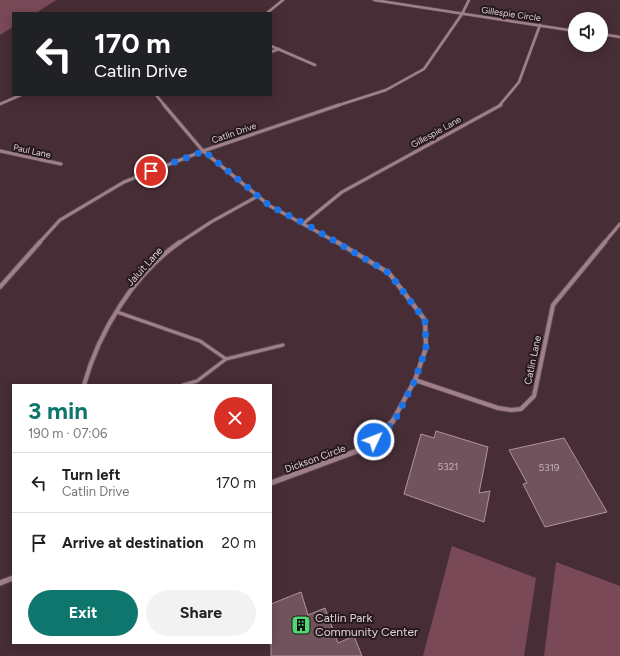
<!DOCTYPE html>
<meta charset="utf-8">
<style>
:root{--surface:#fff;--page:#f2f2f2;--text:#222;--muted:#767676;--line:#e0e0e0;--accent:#0f766e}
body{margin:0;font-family:Figtree,sans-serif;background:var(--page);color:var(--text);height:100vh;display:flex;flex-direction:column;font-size:15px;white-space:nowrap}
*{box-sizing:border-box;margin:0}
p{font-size:13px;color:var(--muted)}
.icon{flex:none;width:22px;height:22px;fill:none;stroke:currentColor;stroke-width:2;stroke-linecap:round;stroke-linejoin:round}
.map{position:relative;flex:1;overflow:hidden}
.drawer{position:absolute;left:12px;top:384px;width:260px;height:260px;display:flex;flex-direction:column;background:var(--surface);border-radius:0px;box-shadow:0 2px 10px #0003}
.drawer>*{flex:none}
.guide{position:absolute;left:12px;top:12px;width:260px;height:84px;border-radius:0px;box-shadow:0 2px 10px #0003;background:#202124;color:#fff;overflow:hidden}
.fabs{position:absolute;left:568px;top:12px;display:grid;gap:8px}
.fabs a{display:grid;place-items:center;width:40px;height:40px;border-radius:50%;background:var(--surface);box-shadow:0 2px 10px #0003;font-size:20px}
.pin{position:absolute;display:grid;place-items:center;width:34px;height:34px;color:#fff;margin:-17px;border:2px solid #fff;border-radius:50%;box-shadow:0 1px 4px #0007}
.me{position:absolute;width:44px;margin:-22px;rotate:47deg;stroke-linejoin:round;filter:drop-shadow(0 0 3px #0008)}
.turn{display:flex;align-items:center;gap:14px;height:84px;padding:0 16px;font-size:18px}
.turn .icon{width:52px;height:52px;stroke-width:2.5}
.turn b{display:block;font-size:28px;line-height:34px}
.round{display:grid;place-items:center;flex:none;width:42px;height:42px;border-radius:21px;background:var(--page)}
.headline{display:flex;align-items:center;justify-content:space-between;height:68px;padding:0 16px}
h1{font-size:24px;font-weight:700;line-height:30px;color:var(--accent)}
.action{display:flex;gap:8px;margin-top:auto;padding:8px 16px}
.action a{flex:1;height:46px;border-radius:24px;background:var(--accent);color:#fff;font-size:16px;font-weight:700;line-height:46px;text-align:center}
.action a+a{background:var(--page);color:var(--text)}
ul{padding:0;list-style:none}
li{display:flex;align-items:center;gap:12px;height:60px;padding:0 16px;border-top:1px solid var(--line)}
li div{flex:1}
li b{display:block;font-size:15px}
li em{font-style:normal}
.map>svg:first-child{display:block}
.green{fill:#794958}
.building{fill:#70535c;stroke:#b3939c}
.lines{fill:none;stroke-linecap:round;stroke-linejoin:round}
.lane-casing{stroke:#5f4951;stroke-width:5}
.street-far3-casing{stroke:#5f4951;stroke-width:3.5}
.street-far2-casing{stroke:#5f4951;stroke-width:4.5}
.street-far1-casing{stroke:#5f4951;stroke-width:6}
.street-casing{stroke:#5f4951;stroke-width:7}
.lane{stroke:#9f8089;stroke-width:3}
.street-far3{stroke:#9f8089;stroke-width:2.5}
.street-far2{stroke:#9f8089;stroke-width:3}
.street-far1{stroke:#9f8089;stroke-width:4}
.street{stroke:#9f8089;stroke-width:5}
.route{stroke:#1a73e8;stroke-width:7;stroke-dasharray:0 12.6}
.labels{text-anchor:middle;stroke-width:4;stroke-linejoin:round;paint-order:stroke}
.far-street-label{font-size:9px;fill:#e1d0d5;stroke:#25191d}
.street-label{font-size:10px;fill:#e1d0d5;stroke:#25191d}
.near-number-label{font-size:10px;fill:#c5b1b7}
.near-poi-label{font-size:12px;fill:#e1d0d5;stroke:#25191d;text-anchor:start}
</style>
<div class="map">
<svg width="620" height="656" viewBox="0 0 620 656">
<rect width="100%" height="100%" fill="#472d35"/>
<g class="green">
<path d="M0 0H56L36 13H13V27L0 35Z"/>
<path d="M452 546 536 578 524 656H423Z"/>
<path d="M556 562 620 586V656H544Z"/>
</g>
<g class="building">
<path d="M436 431 488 447 479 493 490 491 484 522 404 494 421 434 434 438Z"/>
<path d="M564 438 607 512 545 527 523 484 527 483 509 450Z"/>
<path d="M301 592 308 615 325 608 338 643 354 636 362 656H271V604Z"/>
</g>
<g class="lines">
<g class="lane-casing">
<g id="lane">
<path d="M117 312 200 341 226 359 197 381 183 385"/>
<path d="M226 359 283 345"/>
</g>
</g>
<g class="street-far3-casing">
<g id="street-far3">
<path d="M374 0 575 31"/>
<path d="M267 13 283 0"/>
<path d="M601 34 620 37"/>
<path d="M271 46 315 65"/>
<path d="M271 52 279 49"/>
<path d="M156 95 165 106"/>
<path d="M0 104 21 95"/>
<path d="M336 106 386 90 424 69 462 14 469 0"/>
<path d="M499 106 519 82 540 25"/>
</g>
</g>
<g class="street-far2-casing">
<g id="street-far2">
<path d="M164 105 203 151 270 206 338 243"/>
<path d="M0 151 61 164"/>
<path d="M304 223 342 192 501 105"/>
<path d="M39 243 60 220 124 182 203 151 339 105"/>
<path d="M179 243 211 222 258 196"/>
<path d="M604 243 620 224"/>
</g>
</g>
<g class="street-far1-casing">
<g id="street-far1">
<path d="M337 242 389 273 425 320 426 348 415 380 392 422"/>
<path d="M0 287 40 242"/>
<path d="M415 380 498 408 511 410 521 409 534 396 553 305 605 242"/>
<path d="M84 385C99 331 134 274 180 242"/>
</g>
</g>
<g class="street-casing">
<g id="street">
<path d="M271 483 365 448 393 421"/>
<path d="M0 583 13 578"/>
</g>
</g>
<use href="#lane" class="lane"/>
<use href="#street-far3" class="street-far3"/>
<use href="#street-far2" class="street-far2"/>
<use href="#street-far1" class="street-far1"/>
<use href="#street" class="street"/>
</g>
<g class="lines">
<path class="route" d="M151 171 204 151 270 206 304 223 389 273 425 320 426 348 415 380 394 422 374 440"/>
</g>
<defs>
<g id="building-square" transform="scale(1)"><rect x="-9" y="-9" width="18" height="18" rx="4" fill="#51d674" stroke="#25191d"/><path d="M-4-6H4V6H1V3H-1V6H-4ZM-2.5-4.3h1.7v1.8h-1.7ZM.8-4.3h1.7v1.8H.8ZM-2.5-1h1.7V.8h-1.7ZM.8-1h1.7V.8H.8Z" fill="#111"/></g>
</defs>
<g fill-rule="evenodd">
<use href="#building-square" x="301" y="625"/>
</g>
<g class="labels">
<g class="far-street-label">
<text transform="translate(511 14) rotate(8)" y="3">Gillespie Circle</text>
<text transform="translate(436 132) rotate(-29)" y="3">Gillespie Lane</text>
<text transform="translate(234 133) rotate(-19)" y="3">Catlin Drive</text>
<text transform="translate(32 151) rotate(12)" y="3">Paul Lane</text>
</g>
<g class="street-label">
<text transform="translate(144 266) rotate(-48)" y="4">Jaluit Lane</text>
<text transform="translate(532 360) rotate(-78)" y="4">Catlin Lane</text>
<text transform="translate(315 458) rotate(-20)" y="4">Dickson Circle</text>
</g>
<g class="near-number-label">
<text x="448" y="470">5321</text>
<text x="549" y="471">5319</text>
</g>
<g class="near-poi-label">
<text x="315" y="622">Catlin Park<tspan x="315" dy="14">Community Center</tspan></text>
</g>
</g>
</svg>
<div class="fabs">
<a><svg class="icon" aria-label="sound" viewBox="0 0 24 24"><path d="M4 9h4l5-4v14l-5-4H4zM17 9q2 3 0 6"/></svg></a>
</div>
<div class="pin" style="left:151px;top:171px;background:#d93025"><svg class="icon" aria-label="arrive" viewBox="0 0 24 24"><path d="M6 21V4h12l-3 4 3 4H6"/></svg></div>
<svg class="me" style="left:374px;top:440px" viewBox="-20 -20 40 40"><circle r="17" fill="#1a73e8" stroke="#fff" stroke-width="3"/><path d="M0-11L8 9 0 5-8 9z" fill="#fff"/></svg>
<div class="guide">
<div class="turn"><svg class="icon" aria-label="left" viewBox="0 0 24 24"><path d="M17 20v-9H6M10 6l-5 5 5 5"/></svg><div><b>170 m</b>Catlin Drive</div></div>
</div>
<section class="drawer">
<div class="headline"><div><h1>3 min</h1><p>190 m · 07:06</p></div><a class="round" style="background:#d93025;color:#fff"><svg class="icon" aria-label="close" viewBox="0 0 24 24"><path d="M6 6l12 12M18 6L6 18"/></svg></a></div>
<ul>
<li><svg class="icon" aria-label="left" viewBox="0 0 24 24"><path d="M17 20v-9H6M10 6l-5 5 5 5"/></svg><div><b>Turn left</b><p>Catlin Drive</p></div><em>170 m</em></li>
<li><svg class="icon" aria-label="arrive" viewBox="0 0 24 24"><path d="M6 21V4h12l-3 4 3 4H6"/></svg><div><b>Arrive at destination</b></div><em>20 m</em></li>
</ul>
<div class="action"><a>Exit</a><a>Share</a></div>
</section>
</div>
